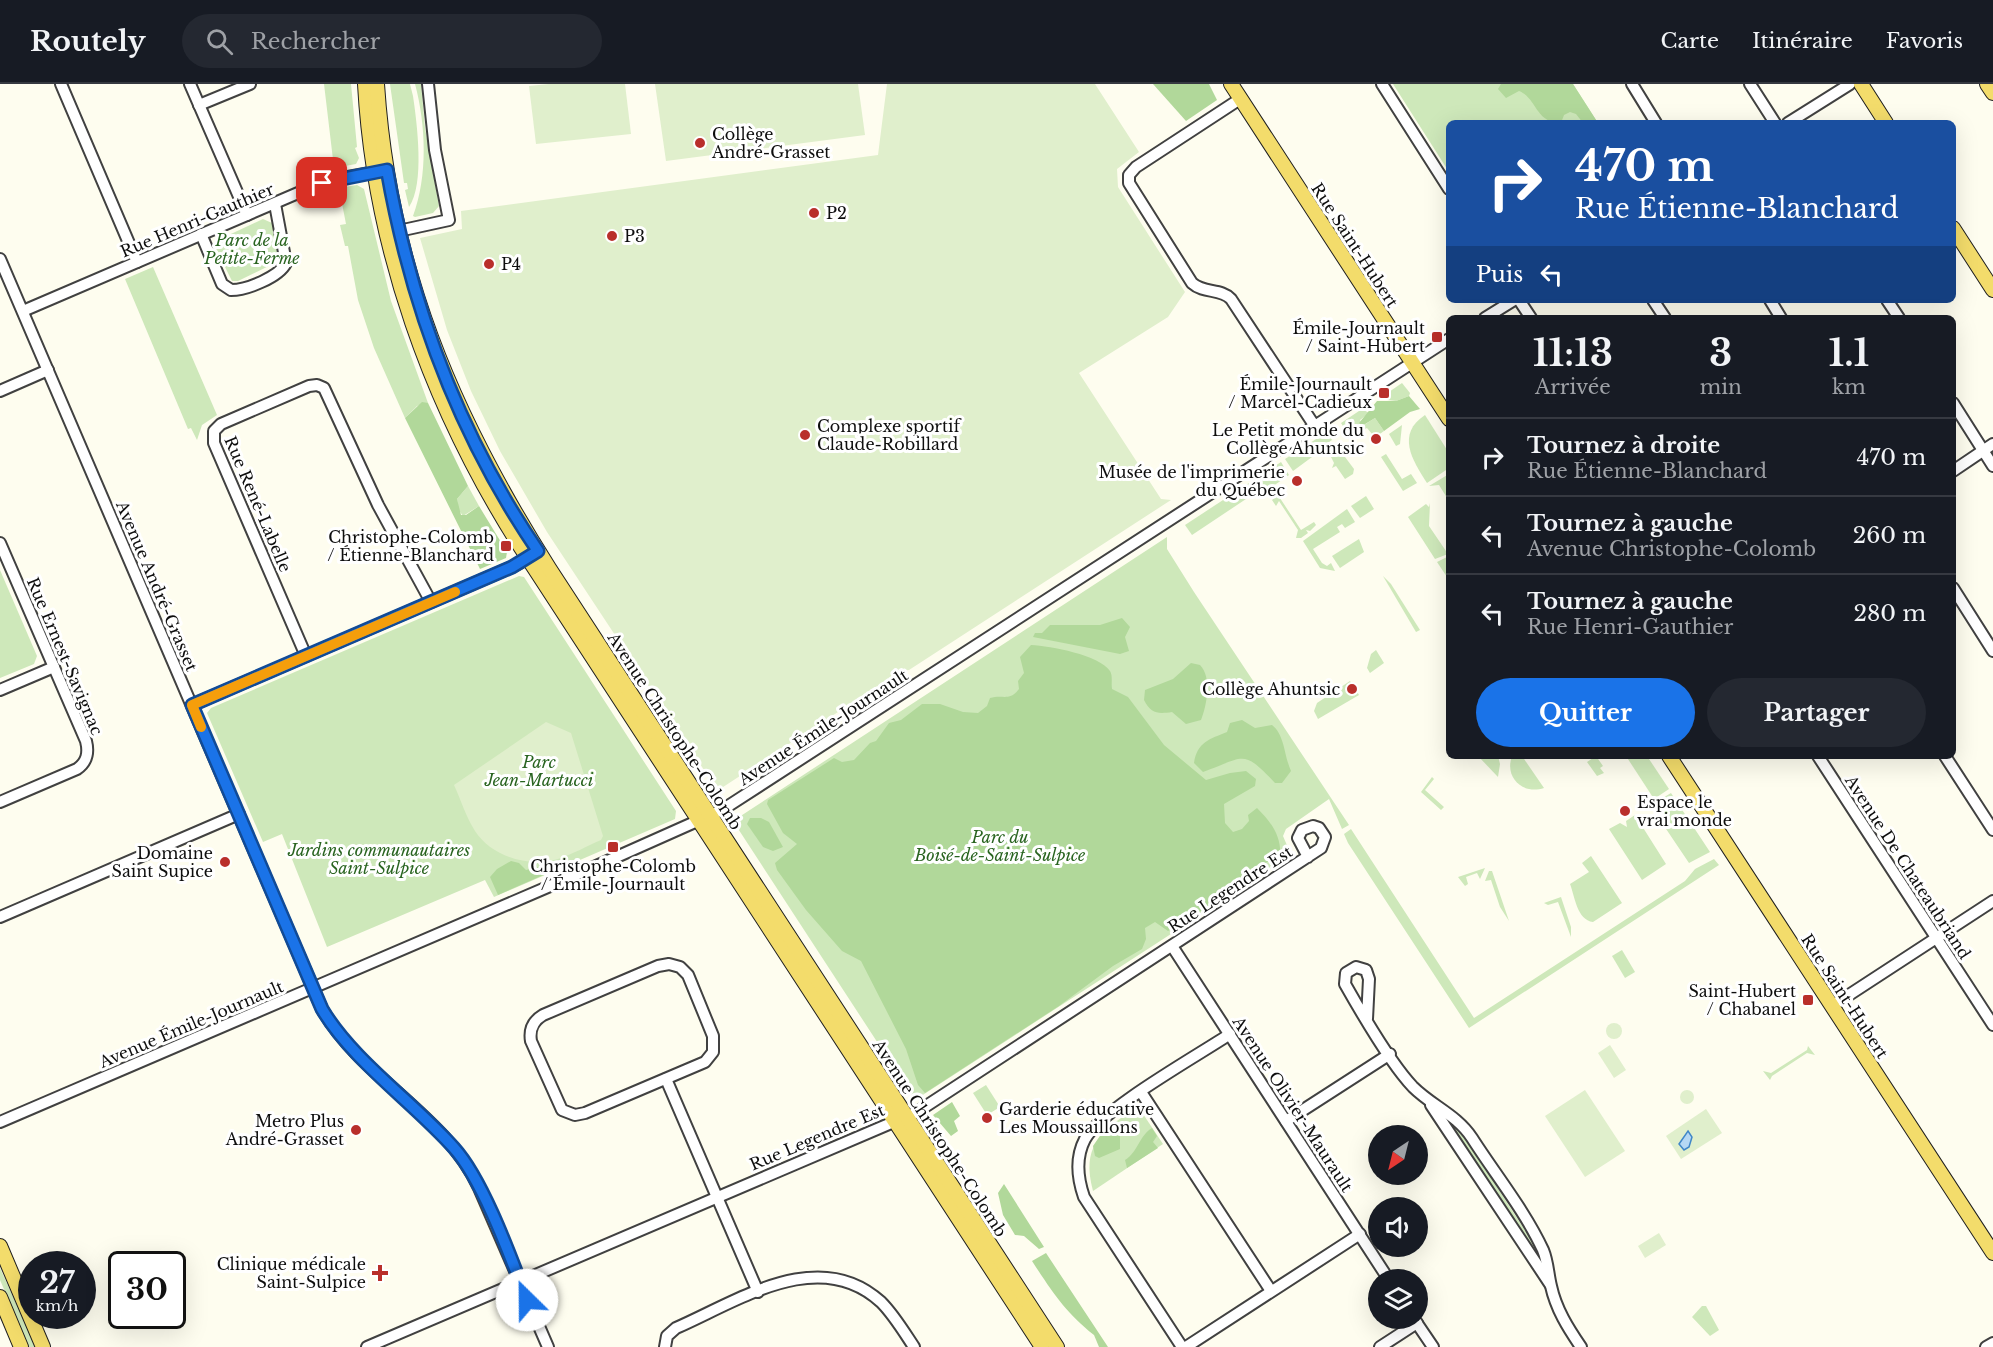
<!DOCTYPE html>
<html lang="fr">
<meta charset="utf-8">
<style>
:root{--surface:#171b24;--page:#242831;--text:#f1f3f6;--muted:#9ea1a6;--line:#363941;--accent:#1a73e8}
body{margin:0;font-family:"Libre Baskerville",serif;background:var(--page);color:var(--text);height:100vh;display:flex;flex-direction:column;font-size:22px;white-space:nowrap}
*{box-sizing:border-box;margin:0}
p{font-size:20px;color:var(--muted)}
.icon{flex:none;width:33px;height:33px;fill:none;stroke:currentColor;stroke-width:2;stroke-linecap:round;stroke-linejoin:round}
.map{position:relative;flex:1;overflow:hidden}
.panel{position:absolute;left:1446px;top:231px;width:510px;height:444px;display:flex;flex-direction:column;background:var(--surface);border-radius:9px;box-shadow:0 6px 24px #0002}
.panel>*{flex:none}
.hud{position:absolute;left:1446px;top:36px;width:510px;height:183px;border-radius:9px;box-shadow:0 6px 24px #0002;background:#1a4fa0;color:#fff;overflow:hidden}
.needle{width:39px;rotate:215deg}
.fabs{position:absolute;left:1368px;top:1041px;display:grid;gap:12px}
.fabs a{display:grid;place-items:center;width:60px;height:60px;border-radius:50%;background:var(--surface);box-shadow:0 6px 24px #0002;font-size:30px}
.speed{position:absolute;left:18px;top:1167px;display:flex;gap:12px;font-size:30px;font-weight:700;text-align:center}
.speed>*{display:grid;place-content:center;width:78px;height:78px;border-radius:50%;background:var(--surface);box-shadow:0 6px 24px #0002;line-height:1}
.speed small{font-size:15px;font-weight:400}
.speed .limit{border:3px solid #111;border-radius:9px;background:#fff;color:#111}
.pin{position:absolute;display:grid;place-items:center;width:51px;height:51px;color:#fff;margin:-26px;border-radius:12px;box-shadow:0 3px 9px #0006}
.me{position:absolute;width:66px;margin:-33px;rotate:337deg;stroke-linejoin:round;filter:drop-shadow(0 0 4px #0008)}
.turn{display:flex;align-items:center;gap:21px;height:126px;padding:0 30px;font-size:27px}
.turn .icon{width:78px;height:78px;stroke-width:2.5}
.turn b{display:block;font-size:42px;line-height:51px}
.then{display:flex;align-items:center;height:57px;padding:0 30px;background:#0003;gap:12px;font-size:22px}
.eta{display:flex;justify-content:space-evenly;align-items:center;height:102px;text-align:center}
.eta b{font-size:36px;font-weight:800;line-height:42px}
.action{display:flex;gap:12px;margin-top:auto;padding:12px 30px}
.action a{flex:1;height:69px;border-radius:36px;background:var(--accent);color:#fff;font-size:24px;font-weight:800;line-height:69px;text-align:center}
.action a+a{background:var(--page);color:var(--text)}
ul{padding:0;list-style:none}
li{display:flex;align-items:center;gap:18px;height:78px;padding:0 30px;border-top:2px solid var(--line)}
li div{flex:1}
li b{display:block;font-size:22px}
li em{font-style:normal}
header{display:flex;align-items:center;gap:36px;box-sizing:border-box;height:84px;padding:0 30px;background:var(--surface);border-bottom:2px solid var(--line)}
header strong{font-size:28px}
nav{display:flex;gap:33px;margin-inline-start:auto;font-size:21px}
.search{width:420px;height:54px;background:var(--page);display:flex;align-items:center;gap:15px;box-sizing:border-box;padding:0 21px;border-radius:33px;color:var(--muted);font-size:22px}
.map>svg:first-child{display:block}
.green{fill:#cee8ba}
.forest{fill:#b1d89a}
.pitch{fill:#e0efcc}
.water{fill:#b6d8f4;stroke:#4087c8;stroke-width:1.5}
.lines{fill:none;stroke-linecap:round;stroke-linejoin:round}
.minor-casing{stroke:#414141;stroke-width:14}
.major-casing{stroke:#1f1f1f;stroke-width:16}
.minor{stroke:#fff;stroke-width:10}
.major{stroke:#f3dc6b;stroke-width:14}
.route-casing{stroke:#114b97;stroke-width:15}
.route{stroke:#1a73e8;stroke-width:10}
.slow{stroke:#f59e0b;stroke-width:10}
.poi-dot{fill:#b92f2b;stroke:#fff;stroke-width:2}
.labels{text-anchor:middle;stroke-width:6;stroke-linejoin:round;paint-order:stroke}
.poi-label{font-size:16px;fill:#0e0e0e;stroke:#fff;text-anchor:end}
.street-label{font-size:16px;fill:#0e0e0e;stroke:#fff}
.park-label{font-size:16px;font-style:italic;fill:#296420;stroke:#fff}
</style>
<header>
<strong>Routely</strong>
<div class="search"><svg class="icon" aria-label="search" viewBox="0 0 24 24"><circle cx="10" cy="10" r="6"/><path d="M15 15l6 6"/></svg>Rechercher</div>
<nav><a>Carte</a><a>Itinéraire</a><a>Favoris</a></nav>
</header>
<div class="map">
<svg width="1993" height="1263" viewBox="0 0 1993 1263">
<rect width="100%" height="100%" fill="#fefdef"/>
<g class="green">
<path d="M324 0H351L357 63 355 64 359 74 356 80 334 84Z"/>
<path d="M390 0H410L413 12C417 39 425 100 409 123L405 106 408 105 407 99H404Z"/>
<path d="M415 0H421L425 44 439 122 433 129 415 133 413 132C428 92 426 41 415 0Z"/>
<path d="M1393 0H1573L1598 39H1449V88Z"/>
<path d="M357 101 364 105 391 217 428 319 417 322 405 334 374 264 358 216 348 162H345L340 141 346 140 339 104Z"/>
<path d="M263 135 272 139 279 177 238 197H232L215 163 218 156Z"/>
<path d="M153 183 217 331 202 341 197 356 191 344 188 345 125 195Z"/>
<path d="M1402 299 1410 309 1409 312 1396 317 1387 316 1386 310Z"/>
<path d="M1362 325 1369 329 1360 336 1362 341 1348 350 1341 339Z"/>
<path d="M1425 331 1449 369V384L1427 399C1412 376 1396 350 1425 331Z"/>
<path d="M1375 334 1384 347 1377 352 1374 349 1372 350 1367 344 1363 346 1361 343Z"/>
<path d="M1402 341 1400 360 1396 362 1389 350Z"/>
<path d="M1327 348 1332 356 1326 360 1327 362 1293 387 1285 375Z"/>
<path d="M1336 361 1354 385 1353 390 1345 395 1336 382 1332 384 1334 379 1330 371H1323Z"/>
<path d="M1386 370 1402 395 1411 390 1417 399 1403 407 1381 373Z"/>
<path d="M1281 378 1289 391 1266 407 1263 403 1258 406 1252 397Z"/>
<path d="M1449 390V417L1439 401 1429 402Z"/>
<path d="M1249 399 1255 409 1192 451 1185 441Z"/>
<path d="M468 402 479 422 463 432 458 425 457 415Z"/>
<path d="M1274 405 1301 446 1314 438 1316 441 1310 447 1306 446 1308 449 1301 454H1296L1298 446 1279 417 1276 422 1272 416 1276 413 1272 406Z"/>
<path d="M1366 412 1374 425 1360 434 1351 422Z"/>
<path d="M1430 419 1429 442 1448 470 1435 475 1408 433 1426 420 1429 423Z"/>
<path d="M1347 425 1355 438 1345 444 1342 440 1337 443 1340 448 1313 465 1322 479 1327 482 1331 479 1335 487 1320 484 1303 457Z"/>
<path d="M1167 453V465L1194 508 1349 741 1342 745 1329 715 1286 745 1283 752 1289 766 1285 776 915 1016 733 737Z"/>
<path d="M1359 455 1364 468 1340 484 1332 472Z"/>
<path d="M1449 472V496L1437 478Z"/>
<path d="M0 486 37 572 34 580 0 594Z"/>
<path d="M519 492 524 493 676 727 675 735 494 813 485 796 327 863 282 750 263 758 207 629 211 624Z"/>
<path d="M1383 492 1391 500 1420 546 1416 548Z"/>
<path d="M1376 566 1384 579 1370 589 1367 584 1371 570Z"/>
<path d="M1350 597 1359 611 1318 635 1314 627 1317 619Z"/>
<path d="M1478 672H1498L1500 680 1498 693Z"/>
<path d="M1512 672H1522L1544 704C1523 711 1504 694 1512 672Z"/>
<path d="M1596 672 1603 682 1600 684 1604 689 1597 692 1587 678Z"/>
<path d="M1626 672H1647L1669 705 1654 715Z"/>
<path d="M1432 693 1434 695 1425 706 1444 723 1441 726 1421 708Z"/>
<path d="M1671 709 1710 768 1689 779 1656 730 1660 725 1656 718Z"/>
<path d="M1635 731 1666 780 1642 796 1609 745 1620 739 1627 743 1626 737Z"/>
<path d="M1351 745 1474 934 1685 797 1695 785 1714 775 1719 781 1469 944 1348 759 1344 750Z"/>
<path d="M1591 772 1622 819 1593 838C1577 836 1575 813 1570 800L1589 788 1582 779Z"/>
<path d="M1485 784 1480 795 1477 789 1466 793 1468 800 1465 802 1458 793Z"/>
<path d="M1489 787H1492L1509 837 1500 823 1491 796 1485 797Z"/>
<path d="M1561 813 1571 843V853L1558 818 1548 821 1544 819Z"/>
<path d="M1622 866 1635 888 1625 894 1612 872Z"/>
<path d="M1808 962 1815 971 1807 969 1772 992 1770 996 1763 987 1771 989 1807 966Z"/>
<path d="M986 1001 1000 1023 987 1031 973 1009Z"/>
<path d="M1134 1025 1141 1027 1163 1060 1093 1107C1081 1063 1100 1048 1134 1025Z"/>
<path d="M1449 1038 1466 1055 1535 1162 1542 1179Z"/>
<path d="M0 1184 36 1263H29L0 1196Z"/>
<path d="M1702 1222H1706L1719 1246 1710 1252 1692 1233Z"/>
</g>
<g class="forest">
<path d="M1153 0H1209L1217 16 1186 37Z"/>
<path d="M1501 0H1573L1598 39H1583L1576 30 1570 28 1564 31 1561 39C1535 39 1537 14 1519 7L1506 14 1498 5Z"/>
<path d="M1409 312 1420 325 1410 328 1384 347 1375 334 1362 342 1359 339 1377 317H1396Z"/>
<path d="M422 318 428 319 468 402 457 415 461 431H466L479 422 507 468 506 474 480 485 405 334Z"/>
<path d="M1122 534 1130 543 1125 553 1129 567 1120 570 1033 553 1035 549H1042L1050 541H1100Z"/>
<path d="M1031 561C1051 562 1099 571 1110 587 1113 592 1111 599 1112 605L1128 613 1164 661 1206 696 1230 689 1246 687 1256 695 1255 702 1224 720 1225 739 1233 748 1242 745 1249 737 1248 731 1257 724C1272 739 1282 753 1280 774L1267 778 1237 805 1168 847 1155 838 1145 844 1146 855 1142 865 1113 882 1059 922 925 1009 918 1001 906 965 861 877 842 867 806 826 777 786 775 779 797 760 783 749 767 720 768 716 834 674 842 678 854 676 870 659 876 657 889 639 901 636 922 620H940L963 628 978 629 987 622 990 614C1003 610 1009 618 1019 605L1018 597 1024 589 1020 573Z"/>
<path d="M1191 579 1200 581C1212 593 1207 621 1201 636L1186 640 1172 628C1158 630 1151 630 1144 616L1145 606 1173 595Z"/>
<path d="M1242 636 1255 644 1272 641C1285 651 1284 672 1291 687L1282 699H1275C1242 664 1245 673 1203 688L1194 679C1197 658 1210 655 1227 648L1230 639Z"/>
<path d="M750 734H761L769 738 783 763 773 767 763 763 747 740Z"/>
<path d="M511 777 519 779 526 786 543 782 548 789 498 811 490 793 497 785Z"/>
<path d="M952 1018 960 1032 954 1037 958 1047 951 1052 933 1031Z"/>
<path d="M1152 1044 1157 1052 1153 1058 1158 1064 1127 1084 1125 1076C1138 1068 1139 1052 1152 1044Z"/>
<path d="M1104 1046 1120 1052V1065L1099 1074 1095 1072 1093 1062Z"/>
<path d="M1004 1100 1044 1163 1039 1165 1024 1152 1015 1151 1003 1131 998 1109Z"/>
<path d="M1046 1169 1108 1263H1099L1094 1251C1065 1228 1053 1209 1032 1177Z"/>
</g>
<g class="pitch">
<path d="M549 0H625L631 50 536 60 529 2Z"/>
<path d="M655 0H858L865 51 666 77Z"/>
<path d="M887 0H1095L1139 68 1117 85 1118 103 1185 208 1168 233 1079 289 1161 415 1171 416 909 586 901 587 720 705 714 697 715 693 712 688 706 689 547 448 500 367 471 307 447 246 420 154 462 145 461 127 878 71Z"/>
<path d="M546 638 571 649 603 752 601 756C587 762 573 770 558 775 530 784 492 773 475 747 466 733 461 716 454 701Z"/>
<circle cx="1614" cy="947" r="8"/>
<path d="M1610 961 1626 986 1614 994 1598 969Z"/>
<path d="M1585 1006 1625 1067 1585 1093 1545 1032Z"/>
<circle cx="1687" cy="1013" r="7"/>
<path d="M1706 1025 1722 1049 1681 1075 1666 1052Z"/>
<path d="M1659 1149 1666 1161 1645 1174 1638 1162Z"/>
</g>
<path class="water" d="M1688 1047 1692 1053 1689 1063 1684 1066 1679 1060Z"/>
<g class="lines">
<g class="minor-casing">
<g id="minor">
<path d="M61 0 137 178"/>
<path d="M190 0 247 131"/>
<path d="M1382 0 1449 105"/>
<path d="M1632 0 1656 39"/>
<path d="M1750 0 1775 39"/>
<path d="M1240 15 1136 83 1129 91V99L1192 199C1204 210 1221 204 1231 215L1314 341"/>
<path d="M199 21 250 0"/>
<path d="M1788 39 1850 0"/>
<path d="M394 148 449 136 435 66 428 0"/>
<path d="M201 150 222 200 231 206C247 206 279 193 286 179L275 120"/>
<path d="M0 175 322 925C361 994 445 1030 479 1104L548 1263"/>
<path d="M1519 216 1531 234"/>
<path d="M1653 216 1665 234"/>
<path d="M1770 216 1781 234"/>
<path d="M1887 216 1899 234"/>
<path d="M23 227 326 97 381 87"/>
<path d="M1485 234 1514 216"/>
<path d="M0 307 48 286"/>
<path d="M1953 319 1993 382"/>
<path d="M1953 387 1993 360"/>
<path d="M0 459 86 657C89 669 87 678 77 685L0 718"/>
<path d="M1953 504 1993 567"/>
<path d="M306 572 214 359V347L221 340 309 302 317 301 324 304 378 421 431 518"/>
<path d="M0 606 54 583"/>
<path d="M192 621 512 483 532 472"/>
<path d="M1818 672 1993 941"/>
<path d="M1945 672 1993 746"/>
<path d="M0 833 239 730"/>
<path d="M1172 862 1389 1196"/>
<path d="M669 880 680 883 688 891 713 952V968L705 978 585 1029 575 1031 562 1026 531 957C529 945 533 937 543 931L658 882Z"/>
<path d="M1832 922 1993 817"/>
<path d="M1367 935 1369 895 1366 886 1356 883 1346 889 1345 900C1362 930 1391 980 1413 1003 1432 1022 1457 1031 1472 1054 1495 1090 1525 1127 1543 1166 1548 1178 1548 1190 1551 1202 1556 1225 1568 1244 1581 1263"/>
<path d="M666 995 758 1208"/>
<path d="M1141 1008 1271 1207"/>
<path d="M1431 1021 1550 1200"/>
<path d="M1286 1037 1390 970"/>
<path d="M0 1038 585 787 722 726 1449 255"/>
<path d="M1414 1235 1433 1263"/>
<path d="M367 1263 917 1028 1321 764 1325 753 1319 744 1313 742 1302 746 1298 754 1308 773"/>
<path d="M665 1263 667 1252 676 1244C738 1217 819 1161 881 1218 894 1231 904 1248 914 1263"/>
<path d="M1182 1263 1084 1113C1077 1093 1075 1074 1085 1055 1102 1025 1197 972 1230 950"/>
<path d="M1186 1263 1360 1150"/>
<path d="M1380 1263 1417 1239"/>
<path d="M1986 1263 1993 1259"/>
</g>
</g>
<g class="major-casing">
<g id="major">
<path d="M365 0C374 163 431 321 518 459L1042 1263"/>
<path d="M377 0C389 183 452 331 549 484L1057 1263"/>
<path d="M1231 0 1449 335"/>
<path d="M1861 0 1886 39"/>
<path d="M1987 0 1993 9"/>
<path d="M1953 144 1993 206"/>
<path d="M1669 672 1993 1169"/>
<path d="M0 1162 43 1263"/>
<path d="M0 1213 21 1263"/>
</g>
</g>
<use href="#minor" class="minor"/>
<use href="#major" class="major"/>
</g>
<g class="lines">
<g class="route-casing">
<path id="route" d="M322 99 387 86C411 222 460 353 538 467L512 483 192 621 322 925C352 976 414 1019 454 1064 483 1096 511 1174 527 1216"/>
</g>
<use href="#route" class="route"/>
<path class="slow" d="M201 643 192 621 455 508"/>
</g>
<g class="poi-dot">
<circle cx="700" cy="59" r="6"/>
<circle cx="814" cy="129" r="6"/>
<circle cx="612" cy="152" r="6"/>
<circle cx="489" cy="180" r="6"/>
<rect x="1431" y="247" width="12" height="12" rx="3"/>
<rect x="1378" y="303" width="12" height="12" rx="3"/>
<circle cx="805" cy="351" r="6"/>
<circle cx="1376" cy="355" r="6"/>
<circle cx="1297" cy="397" r="6"/>
<rect x="500" y="456" width="12" height="12" rx="3"/>
<circle cx="1352" cy="605" r="6"/>
<circle cx="1625" cy="727" r="6"/>
<rect x="607" y="757" width="12" height="12" rx="3"/>
<circle cx="225" cy="778" r="6"/>
<rect x="1802" y="910" width="12" height="12" rx="3"/>
<circle cx="987" cy="1034" r="6"/>
<circle cx="356" cy="1046" r="6"/>
<path d="M377 1180h6v6h6v6h-6v6h-6v-6h-6v-6h6z"/>
</g>
<g class="labels">
<g class="poi-label">
<text x="712" y="56" text-anchor="start">Collège<tspan x="712" dy="18">André-Grasset</tspan></text>
<text x="826" y="135" text-anchor="start">P2</text>
<text x="624" y="158" text-anchor="start">P3</text>
<text x="501" y="186" text-anchor="start">P4</text>
<text x="1425" y="250">Émile-Journault<tspan x="1425" dy="18">/ Saint-Hubert</tspan></text>
<text x="1372" y="306">Émile-Journault<tspan x="1372" dy="18">/ Marcel-Cadieux</tspan></text>
<text x="817" y="348" text-anchor="start">Complexe sportif<tspan x="817" dy="18">Claude-Robillard</tspan></text>
<text x="1364" y="352">Le Petit monde du<tspan x="1364" dy="18">Collège Ahuntsic</tspan></text>
<text x="1285" y="394">Musée de l'imprimerie<tspan x="1285" dy="18">du Québec</tspan></text>
<text x="494" y="459">Christophe-Colomb<tspan x="494" dy="18">/ Étienne-Blanchard</tspan></text>
<text x="1340" y="611">Collège Ahuntsic</text>
<text x="1637" y="724" text-anchor="start">Espace le<tspan x="1637" dy="18">vrai monde</tspan></text>
<text x="213" y="775">Domaine<tspan x="213" dy="18">Saint Supice</tspan></text>
<text x="613" y="788" text-anchor="middle">Christophe-Colomb<tspan x="613" dy="18">/ Émile-Journault</tspan></text>
<text x="1796" y="913">Saint-Hubert<tspan x="1796" dy="18">/ Chabanel</tspan></text>
<text x="999" y="1031" text-anchor="start">Garderie éducative<tspan x="999" dy="18">Les Moussaillons</tspan></text>
<text x="344" y="1043">Metro Plus<tspan x="344" dy="18">André-Grasset</tspan></text>
<text x="366" y="1186">Clinique médicale<tspan x="366" dy="18">Saint-Sulpice</tspan></text>
</g>
<g class="street-label">
<text transform="translate(197 136) rotate(-23)" y="6">Rue Henri-Gauthier</text>
<text transform="translate(1355 161) rotate(57)" y="6">Rue Saint-Hubert</text>
<text transform="translate(258 420) rotate(67)" y="6">Rue René-Labelle</text>
<text transform="translate(157 502) rotate(67)" y="6">Avenue André-Grasset</text>
<text transform="translate(65 572) rotate(67)" y="6">Rue Ernest-Savignac</text>
<text transform="translate(823 643) rotate(-33)" y="6">Avenue Émile-Journault</text>
<text transform="translate(675 647) rotate(57)" y="6">Avenue Christophe-Colomb</text>
<text transform="translate(1908 783) rotate(57)" y="6">Avenue De Chateaubriand</text>
<text transform="translate(1230 805) rotate(-33)" y="6">Rue Legendre Est</text>
<text transform="translate(1845 912) rotate(57)" y="6">Rue Saint-Hubert</text>
<text transform="translate(191 940) rotate(-23)" y="6">Avenue Émile-Journault</text>
<text transform="translate(1293 1020) rotate(57)" y="6">Avenue Olivier-Maurault</text>
<text transform="translate(817 1053) rotate(-23)" y="6">Rue Legendre Est</text>
<text transform="translate(940 1054) rotate(57)" y="6">Avenue Christophe-Colomb</text>
</g>
<g class="park-label">
<text x="252" y="162">Parc de la<tspan x="252" dy="18">Petite-Ferme</tspan></text>
<text x="539" y="684">Parc<tspan x="539" dy="18">Jean-Martucci</tspan></text>
<text x="1000" y="759">Parc du<tspan x="1000" dy="18">Boisé-de-Saint-Sulpice</tspan></text>
<text x="379" y="772">Jardins communautaires<tspan x="379" dy="18">Saint-Sulpice</tspan></text>
</g>
</g>
</svg>
<div class="fabs">
<a><svg class="needle" viewBox="-14 -14 28 28"><path d="M0-13l5 13h-10z" fill="#e53935"/><path d="M0 13l5-13h-10z" fill="#9ea1a6"/></svg></a>
<a><svg class="icon" aria-label="sound" viewBox="0 0 24 24"><path d="M4 9h4l5-4v14l-5-4H4zM17 9q2 3 0 6"/></svg></a>
<a><svg class="icon" aria-label="layers" viewBox="0 0 24 24"><path d="M12 4l9 5-9 5-9-5zM3 14l9 5 9-5"/></svg></a>
</div>
<div class="speed"><div>27<small>km/h</small></div><div class="limit">30</div></div>
<div class="pin" style="left:322px;top:99px;background:#d93025"><svg class="icon" aria-label="arrive" viewBox="0 0 24 24"><path d="M6 21V4h12l-3 4 3 4H6"/></svg></div>
<svg class="me" style="left:527px;top:1216px" viewBox="-20 -20 40 40"><circle r="19" fill="#fff"/><path d="M0-13L10 11 0 6-10 11z" fill="#1a73e8"/></svg>
<div class="hud">
<div class="turn"><svg class="icon" aria-label="right" viewBox="0 0 24 24"><path d="M7 20v-9h11M14 6l5 5-5 5"/></svg><div><b>470 m</b>Rue Étienne-Blanchard</div></div>
<div class="then">Puis<svg class="icon" aria-label="left" viewBox="0 0 24 24"><path d="M17 20v-9H6M10 6l-5 5 5 5"/></svg></div>
</div>
<section class="panel">
<div class="eta">
<div><b>11:13</b><p>Arrivée</p></div>
<div><b>3</b><p>min</p></div>
<div><b>1.1</b><p>km</p></div>
</div>
<ul>
<li><svg class="icon" aria-label="right" viewBox="0 0 24 24"><path d="M7 20v-9h11M14 6l5 5-5 5"/></svg><div><b>Tournez à droite</b><p>Rue Étienne-Blanchard</p></div><em>470 m</em></li>
<li><svg class="icon" aria-label="left" viewBox="0 0 24 24"><path d="M17 20v-9H6M10 6l-5 5 5 5"/></svg><div><b>Tournez à gauche</b><p>Avenue Christophe-Colomb</p></div><em>260 m</em></li>
<li><svg class="icon" aria-label="left" viewBox="0 0 24 24"><path d="M17 20v-9H6M10 6l-5 5 5 5"/></svg><div><b>Tournez à gauche</b><p>Rue Henri-Gauthier</p></div><em>280 m</em></li>
</ul>
<div class="action"><a>Quitter</a><a>Partager</a></div>
</section>
</div>
